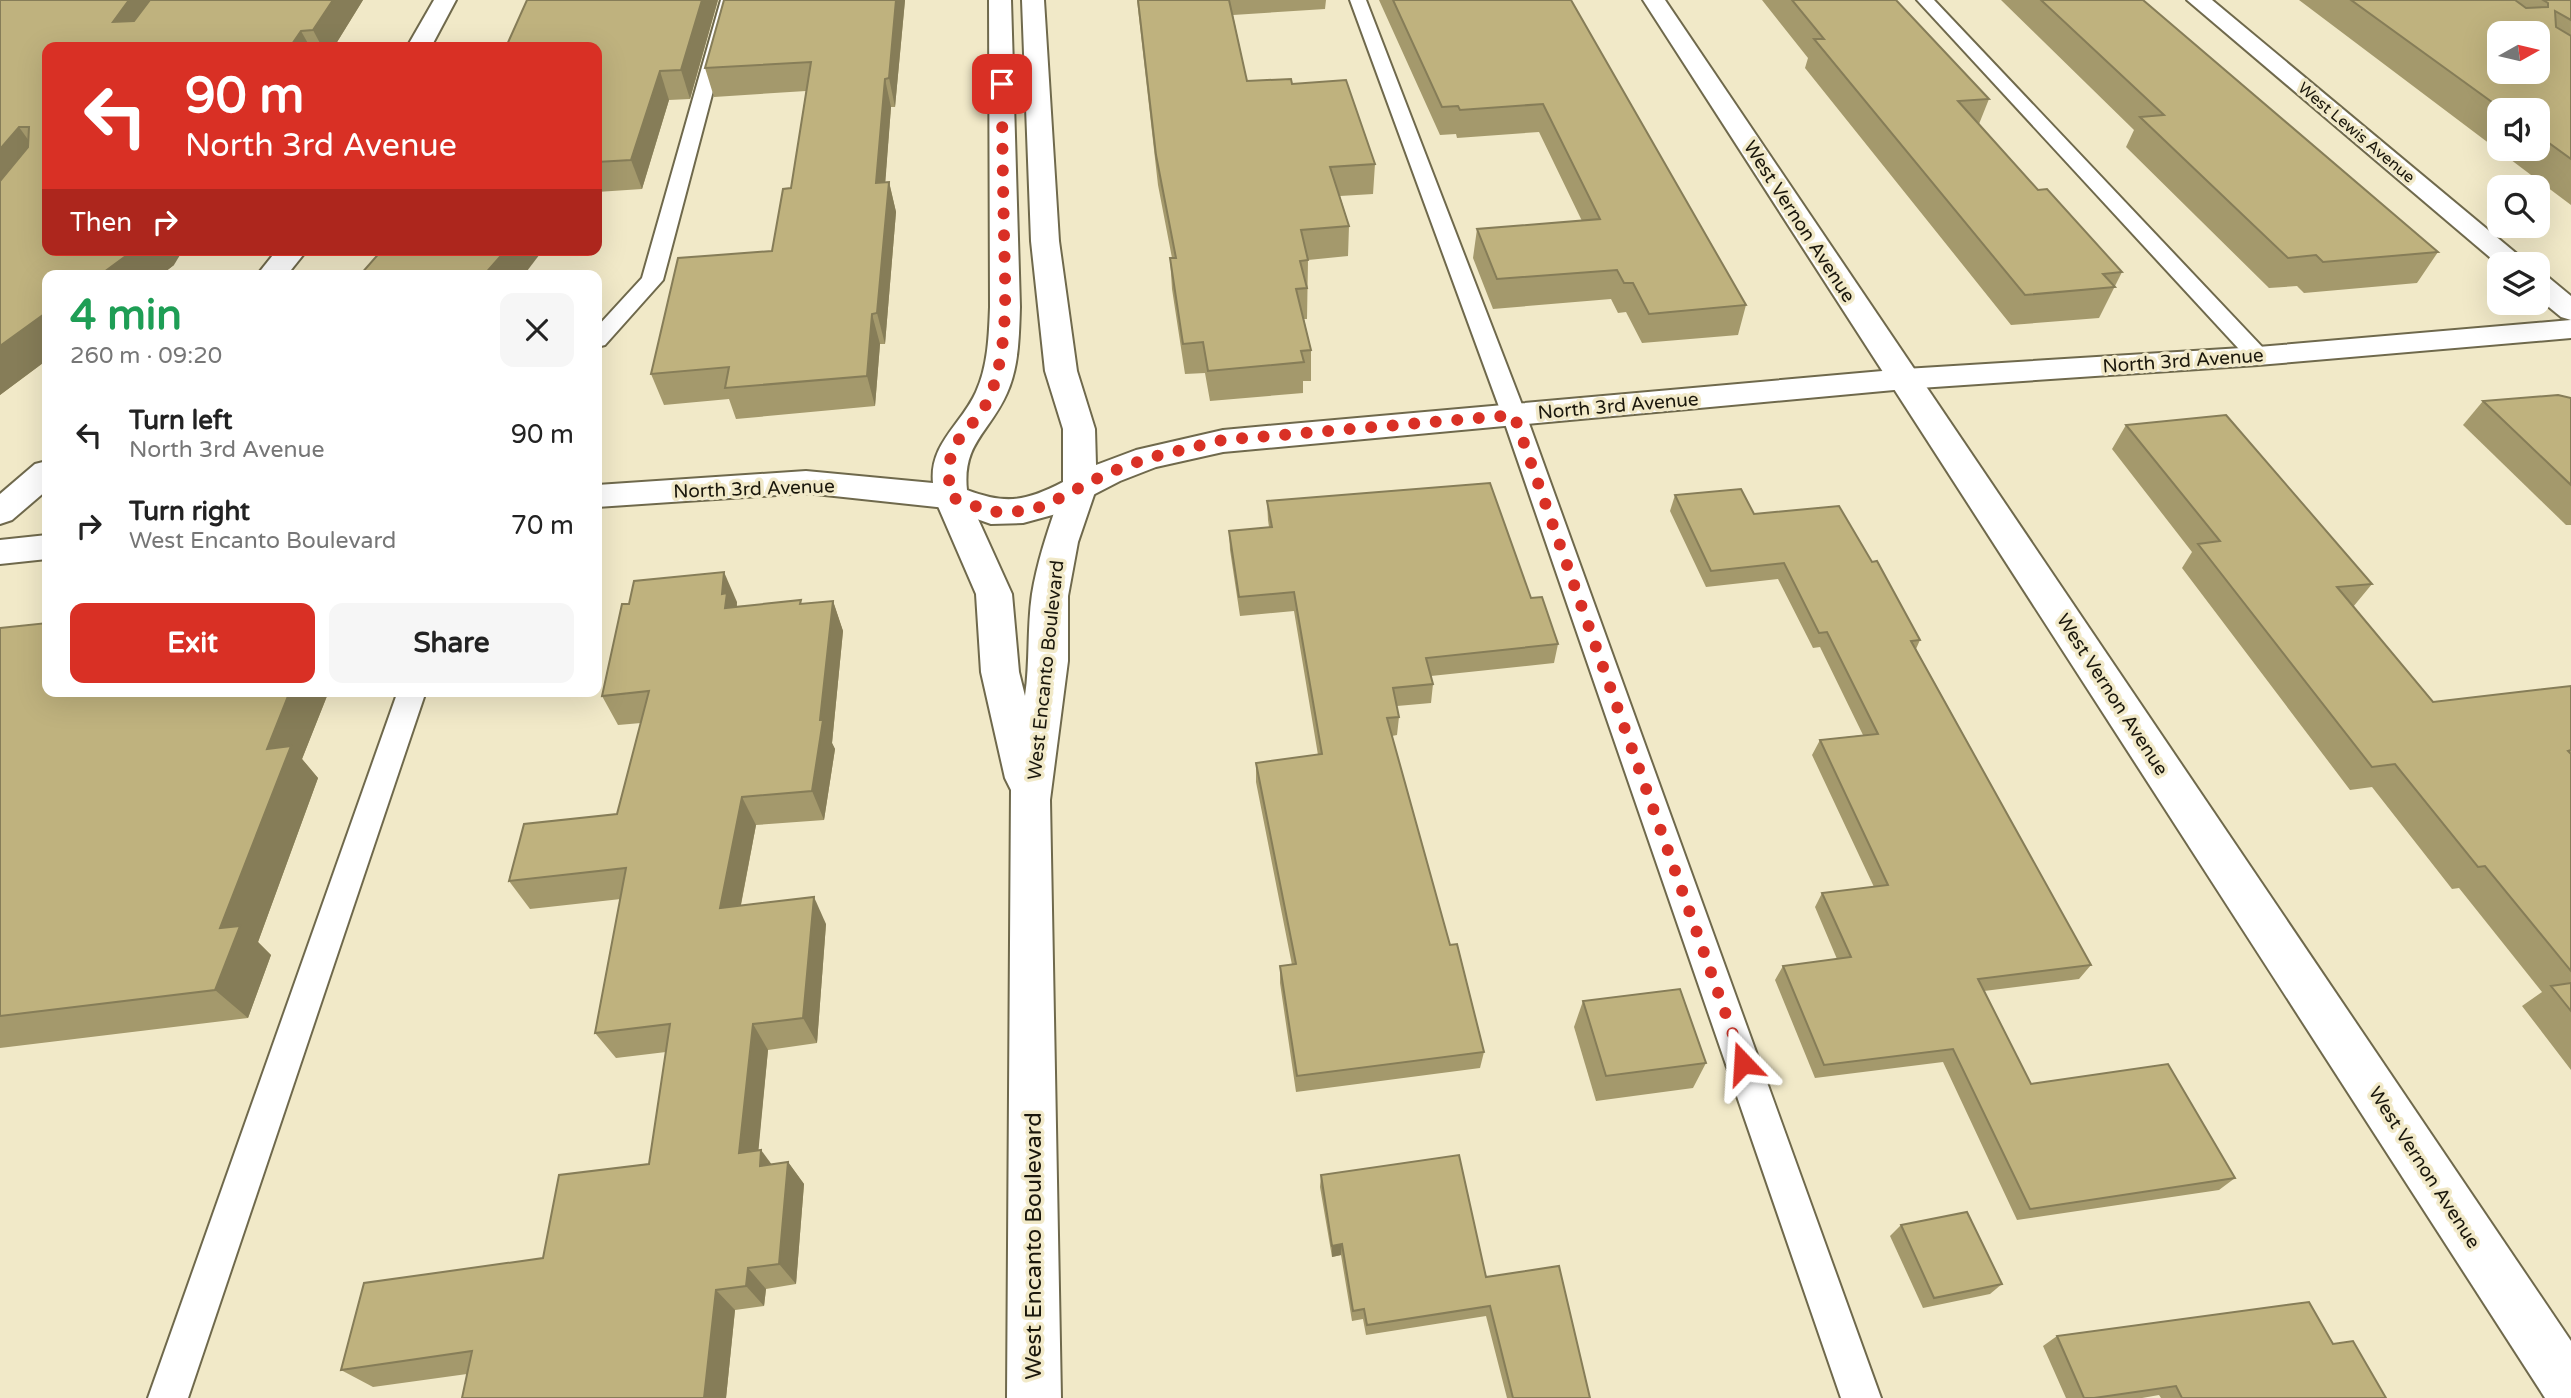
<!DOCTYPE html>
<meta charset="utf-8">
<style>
:root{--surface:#fff;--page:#f6f6f6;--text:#222;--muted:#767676;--accent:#d93025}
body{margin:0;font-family:"Varela Round",sans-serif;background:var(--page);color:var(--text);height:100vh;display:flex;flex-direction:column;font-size:26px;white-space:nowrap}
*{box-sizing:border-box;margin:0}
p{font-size:23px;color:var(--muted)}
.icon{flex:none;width:38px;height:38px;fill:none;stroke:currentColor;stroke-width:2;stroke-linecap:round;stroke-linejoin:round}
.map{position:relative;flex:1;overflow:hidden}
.details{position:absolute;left:42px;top:270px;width:560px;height:427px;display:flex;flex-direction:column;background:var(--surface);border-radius:14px;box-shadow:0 7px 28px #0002}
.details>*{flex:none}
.hud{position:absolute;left:42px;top:42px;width:560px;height:214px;border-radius:14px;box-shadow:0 7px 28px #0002;background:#d93025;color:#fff;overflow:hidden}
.needle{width:46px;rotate:82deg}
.buttons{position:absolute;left:2487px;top:21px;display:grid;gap:14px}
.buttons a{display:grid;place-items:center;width:63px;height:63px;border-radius:14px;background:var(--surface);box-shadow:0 7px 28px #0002;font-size:35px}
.pin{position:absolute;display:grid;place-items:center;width:60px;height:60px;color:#fff;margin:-30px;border-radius:14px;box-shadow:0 4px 10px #0006}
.me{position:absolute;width:77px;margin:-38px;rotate:340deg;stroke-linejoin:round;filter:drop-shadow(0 0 5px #0008)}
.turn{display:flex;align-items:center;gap:24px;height:147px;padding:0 28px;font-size:32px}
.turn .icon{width:91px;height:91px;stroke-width:2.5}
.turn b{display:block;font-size:49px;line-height:60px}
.then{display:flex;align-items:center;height:66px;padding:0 28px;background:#0003;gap:14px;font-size:26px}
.round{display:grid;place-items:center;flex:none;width:74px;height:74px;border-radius:14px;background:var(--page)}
.head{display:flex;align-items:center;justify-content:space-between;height:119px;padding:0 28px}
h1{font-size:42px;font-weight:700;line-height:52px;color:#1e9e55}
.primary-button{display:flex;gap:14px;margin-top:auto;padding:14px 28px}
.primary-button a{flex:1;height:80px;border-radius:14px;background:var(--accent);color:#fff;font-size:28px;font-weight:700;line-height:80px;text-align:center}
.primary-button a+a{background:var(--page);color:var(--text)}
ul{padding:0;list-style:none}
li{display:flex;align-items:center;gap:21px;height:91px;padding:0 28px}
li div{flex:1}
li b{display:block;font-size:26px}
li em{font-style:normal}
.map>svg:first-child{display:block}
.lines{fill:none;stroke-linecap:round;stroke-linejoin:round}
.lane-casing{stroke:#6f694c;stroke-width:4}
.street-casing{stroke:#6f694c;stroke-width:4}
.secondary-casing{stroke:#6f694c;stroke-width:4}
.lane{fill:#fff;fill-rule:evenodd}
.street{fill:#fff;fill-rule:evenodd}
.secondary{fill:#fff;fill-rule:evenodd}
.wall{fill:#a4996c;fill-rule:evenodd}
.shaded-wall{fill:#867d58}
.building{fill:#bfb27e;stroke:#867d58;stroke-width:2;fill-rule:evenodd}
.route{stroke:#d93025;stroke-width:12;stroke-dasharray:0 21.6}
.labels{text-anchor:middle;stroke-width:7;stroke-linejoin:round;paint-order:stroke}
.far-street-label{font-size:16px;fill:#1a170c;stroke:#f1e9c8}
.street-label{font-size:19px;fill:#1a170c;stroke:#f1e9c8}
.near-street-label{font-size:23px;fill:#1a170c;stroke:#f1e9c8}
</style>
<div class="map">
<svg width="2571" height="1398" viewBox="0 0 2571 1398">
<rect width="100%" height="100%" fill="#f1e9c8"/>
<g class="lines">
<g class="lane-casing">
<g id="lane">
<path d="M721 0H737L663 280 605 345 597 347V327L642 278Z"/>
<path d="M1350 0H1366L1526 415 1881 1398H1841L1502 415Z"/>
<path d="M1917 0H1934L2266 351 2269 356 2266 361H2250Z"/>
<path d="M398 691H426L188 1398H148Z"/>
</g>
</g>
<g class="street-casing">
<g id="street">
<path d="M434 0H456L431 47H407Z"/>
<path d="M1643 0H1665L2571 1341V1398H2545Z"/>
<path d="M2187 0H2212L2529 264 2499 265Z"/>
<path d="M277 250H307L287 275H257Z"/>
<path d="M2538 274 2548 277 2571 296V320L2561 317 2538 298Z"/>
<path d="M47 461V490L12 520 0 524V494L35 464Z"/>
<path d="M1080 475 1092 478 1097 486 1078 542 1068 596V661L1050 800 1061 1398H1007L1011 790 1005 778 981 672 976 594 934 497 939 489 951 486 963 489 968 497 1012 594 1019 672 1025 696C1030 662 1027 628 1032 594 1038 557 1051 522 1063 486L1068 478Z"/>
</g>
</g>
<g class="secondary-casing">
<g id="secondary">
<path d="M989 0H1011L1020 307C1019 336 1019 366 1007 393 990 432 962 443 967 490 1007 505 1026 501 1063 482V429L1045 371 1031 241 1022 0H1044L1059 241 1077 371 1095 429 1096 465 1136 450 1223 430 1905 369 2258 347 2571 320V338L2258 365 1905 389 1223 452 1156 467 1120 481 1056 514 1023 523 991 524 946 508 806 493 597 507V485L806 471 933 483C929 444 961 425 976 392 988 366 989 335 990 307Z"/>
<path d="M47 535V559L0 564V540Z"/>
</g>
</g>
<use href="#lane" class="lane"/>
<use href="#street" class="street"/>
<use href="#secondary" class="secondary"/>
</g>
<g class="wall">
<path d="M0 0H363L334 47H47L174 265 161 275H47V360L0 395Z"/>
<path d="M718 0 690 99 669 100 642 189 597 192V47Z"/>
<path d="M724 0H905L895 107H891L885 182H889L896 212 885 344H880L875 406 736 419 729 399 664 405 651 374 772 251 791 188 806 91 714 97 705 68Z"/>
<path d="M1137 0H1326L1325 9 1233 15 1247 81 1292 84 1375 164 1373 194 1340 196 1349 226 1348 256 1308 260 1307 319H1304L1311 350V381H1303V393L1210 401 1205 373 1185 374 1172 289 1170 258H1172L1158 185Z"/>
<path d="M1379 0H1571L1746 305 1738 335 1642 343 1626 312 1618 313 1611 299 1493 309 1473 258 1477 229 1582 221 1539 132 1457 138 1456 134 1440 135Z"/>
<path d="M1762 0H1896L1989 99 1979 124 2038 190 2122 272 2099 318 2011 325 1805 68 1808 58Z"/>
<path d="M2001 0H2143L2438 252 2417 283 2304 293 2297 286 2269 288 2126 147 2134 130Z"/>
<path d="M2299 0H2571V205ZM2499 110H2538V149H2499Z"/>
<path d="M2571 398V525H2566L2463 425 2483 401Z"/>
<path d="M2126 425 2372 584 2353 607 2433 702 2571 686V1070L2522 1006 2542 992 2459 888 2452 889 2372 787 2350 790 2182 568 2192 552 2112 449Z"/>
<path d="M1675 495 1754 514 1872 562 1920 640 1916 649 2091 965 2079 979 1984 991 2031 1084 2235 1178 2219 1190 2017 1220 1943 1062 1815 1078 1775 980 1783 966 1837 959 1815 907 1822 893 1874 887 1812 755 1820 740 1863 735 1820 647 1813 648 1778 579 1706 587 1670 511Z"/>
<path d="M1267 501 1531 598 1558 644 1554 663 1431 676 1433 684 1431 703 1397 706 1399 717 1397 735 1392 736 1450 945 1484 1052 1480 1068 1296 1092 1280 983V966L1292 965 1256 782V763L1318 755 1294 611 1240 616 1230 550 1229 531 1269 527 1268 520Z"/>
<path d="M833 601 843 631 832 743 835 749 824 820 756 825 741 905 826 924 817 1043 768 1050 758 1150 771 1164 788 1162 804 1184 796 1284 766 1289 764 1306 735 1310 726 1398H462L467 1374 373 1387 341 1370 543 1258 649 1164 666 1052 616 1058 595 1033 621 899 530 909 509 881 617 814 641 723 618 725 602 696 737 602V606L802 604Z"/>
<path d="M0 628 47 691H329L302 759 318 778 258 942 271 955 248 1018 0 1048Z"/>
<path d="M1583 1001 1706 1063 1693 1088 1596 1101 1574 1027Z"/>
<path d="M1321 1175 1486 1277 1590 1398H1507L1486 1316 1366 1335 1363 1319 1352 1321 1341 1255 1332 1257 1320 1187Z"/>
<path d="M1901 1225 2002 1284 1990 1294 1923 1308 1890 1236Z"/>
<path d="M2057 1336 2333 1344 2386 1398H2161L2159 1395 2142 1398H2066L2043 1346Z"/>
</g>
<g class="shaded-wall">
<path d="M129 0H166L131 47 113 22Z"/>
<path d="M333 0H363L334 47H322L313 30Z"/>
<path d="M702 0H718L690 99 681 70Z"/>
<path d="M896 0H905L895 107 889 78Z"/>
<path d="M301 31 310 47H290Z"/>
<path d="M660 71 669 100 642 189 631 160Z"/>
<path d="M885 79 891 107 883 213 876 183Z"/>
<path d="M19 127 39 155 0 203V149Z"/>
<path d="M889 182 896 212 885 344 877 313Z"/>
<path d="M134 250H183L174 265 161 275H100Z"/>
<path d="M506 250H543L524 275H484Z"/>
<path d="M47 312V360L0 395V346Z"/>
<path d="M872 314 880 344 875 406 867 376Z"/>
<path d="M724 572 737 602 736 614 725 608 722 594Z"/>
<path d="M833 601 843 631 832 743 835 749 824 820 812 791Z"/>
<path d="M290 691H329L302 759 318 778 258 942 271 955 248 1018 215 990 220 928 267 749Z"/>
<path d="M742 797 756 825 735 935 720 908Z"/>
<path d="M814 897 826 924 817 1043 803 1018Z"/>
<path d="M753 1024 768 1050 756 1176 739 1153Z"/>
<path d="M761 1150 778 1173 760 1166Z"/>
<path d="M788 1162 804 1184 796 1284 779 1264Z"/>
<path d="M1342 1244 1341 1255 1332 1257V1246Z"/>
<path d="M748 1268 766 1289 764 1306 746 1286Z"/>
<path d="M716 1290 735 1310 726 1398H704Z"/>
</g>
<g class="building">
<path d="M0 0H129L113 22 134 21 150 0H333L313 30 301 31 290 47H47V250H134L100 275H47V312L0 346V181L28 147 29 127H19L0 149Z"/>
<path d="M527 0H702L681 70 660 71 631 160 597 162V47H506Z"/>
<path d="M724 0H896L889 78 885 79 876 183 889 182 877 313 872 314 867 376 725 388 729 367 651 374 678 258 772 251 783 189 791 188 811 62 705 68Z"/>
<path d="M1138 0H1229L1247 81 1291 79 1292 84 1346 80 1375 164 1330 167 1349 226 1301 230 1308 260 1300 261 1307 288 1296 289 1311 350 1301 351 1304 362 1208 371 1203 342 1183 344 1170 258H1176L1156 155Z"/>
<path d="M1393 0H1571L1746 305 1649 314 1633 283H1624L1617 270 1497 279 1477 229 1600 219 1543 104 1460 110 1458 106 1442 107Z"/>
<path d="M1792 0H1896L1989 99 1958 101 2038 190 2047 189 2122 272 2103 274 2115 287 2025 295 1814 39H1824Z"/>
<path d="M2041 0H2143L2438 252 2323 262 2316 255 2288 258 2140 117 2164 115Z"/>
<path d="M2351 0H2515L2526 8 2548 7V3L2543 0H2571V20L2555 11 2556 27 2571 36V159L2538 135V110H2503ZM2499 33H2538V72H2499Z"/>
<path d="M382 250H506L484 275H360Z"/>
<path d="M2558 395 2571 398V485L2483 401Z"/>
<path d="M2226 415 2372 584 2337 587 2433 702 2571 686V750L2568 751 2571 754V971L2485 866 2478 867 2395 764 2372 767 2198 544 2220 541 2126 425Z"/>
<path d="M1490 483 1531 598 1542 597 1558 644 1426 658 1433 684 1393 688 1399 717 1387 718 1450 945 1457 944 1484 1052 1297 1076 1280 966 1296 964 1256 763 1322 754 1294 592 1239 597 1229 531 1272 527 1267 501Z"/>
<path d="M1741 489 1754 514 1839 506 1872 562 1877 561 1920 640 1911 641 2091 965 1978 979 2031 1084 2168 1064 2235 1178 2030 1209 1953 1049 1824 1065 1783 966 1851 957 1822 893 1888 885 1820 740 1878 734 1827 632 1819 633 1784 563 1711 571 1675 495Z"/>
<path d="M724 572 722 594 727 593 725 608 801 600 800 604 833 601 820 720H823L812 791 742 797 720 908 814 897 803 1018 753 1024 739 1153 761 1150 760 1166 788 1162 779 1264 748 1268 746 1286 716 1290 704 1398H462L472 1351 341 1370 364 1283 543 1258 559 1175 649 1164 670 1024 595 1033 626 868 509 881 524 824 617 814 649 691 602 696 622 604H629L634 581Z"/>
<path d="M47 623V691H290L267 749 291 746 220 928 240 926 215 990 0 1016V628Z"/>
<path d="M2571 983V1011L2551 986Z"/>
<path d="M1680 989 1706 1063 1606 1076 1583 1001Z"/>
<path d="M1459 1155 1486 1277 1559 1266 1590 1398H1513L1490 1306 1367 1325 1364 1309 1353 1311 1342 1244 1332 1246 1321 1175Z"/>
<path d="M1967 1212 2002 1284 1934 1298 1901 1225Z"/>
<path d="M2309 1302 2333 1344 2353 1341 2386 1398H2182L2176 1386 2094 1398H2084L2057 1336Z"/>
</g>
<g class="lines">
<path class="route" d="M1002 84C1002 134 1003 184 1004 234 1005 286 1009 338 993 388 976 439 940 428 951 497L991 512 1023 511 1044 506 1108 473 1148 458 1223 440 1514 415 1743 1063"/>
</g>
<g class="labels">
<g class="far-street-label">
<text transform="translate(2357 132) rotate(40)" y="6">West Lewis Avenue</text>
</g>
<g class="street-label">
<text transform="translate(1800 221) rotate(57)" y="7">West Vernon Avenue</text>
<text transform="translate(2183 360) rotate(-4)" y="7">North 3rd Avenue</text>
<text transform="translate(1618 405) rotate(-5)" y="7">North 3rd Avenue</text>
<text transform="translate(754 488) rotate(-2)" y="7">North 3rd Avenue</text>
<text transform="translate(1045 670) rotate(-84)" y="7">West Encanto Boulevard</text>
<text transform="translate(2113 694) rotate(57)" y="7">West Vernon Avenue</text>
<text transform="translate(2425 1167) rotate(57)" y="7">West Vernon Avenue</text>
</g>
<g class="near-street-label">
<text transform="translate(1033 1246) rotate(-90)" y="8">West Encanto Boulevard</text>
</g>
</g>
</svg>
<div class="buttons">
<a><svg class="needle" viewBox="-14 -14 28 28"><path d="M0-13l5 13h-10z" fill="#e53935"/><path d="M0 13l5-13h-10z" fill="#767676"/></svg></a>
<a><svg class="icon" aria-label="sound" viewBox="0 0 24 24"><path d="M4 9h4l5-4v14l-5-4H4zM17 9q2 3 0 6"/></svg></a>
<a><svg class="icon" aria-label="search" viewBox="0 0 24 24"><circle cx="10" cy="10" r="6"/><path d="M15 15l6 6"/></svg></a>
<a><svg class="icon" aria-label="layers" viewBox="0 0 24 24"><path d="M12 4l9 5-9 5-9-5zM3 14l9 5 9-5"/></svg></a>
</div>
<div class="pin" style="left:1002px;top:84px;background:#d93025"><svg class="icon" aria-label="arrive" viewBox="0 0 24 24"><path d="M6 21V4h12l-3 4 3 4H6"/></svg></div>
<svg class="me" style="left:1743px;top:1063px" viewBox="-20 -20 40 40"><path d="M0-17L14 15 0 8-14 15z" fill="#d93025" stroke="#fff" stroke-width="4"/></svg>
<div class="hud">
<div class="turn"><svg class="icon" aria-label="left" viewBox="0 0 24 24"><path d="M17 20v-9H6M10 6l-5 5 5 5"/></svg><div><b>90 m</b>North 3rd Avenue</div></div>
<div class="then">Then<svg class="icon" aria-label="right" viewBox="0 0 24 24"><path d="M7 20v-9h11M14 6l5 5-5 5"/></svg></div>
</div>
<section class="details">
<div class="head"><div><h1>4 min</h1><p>260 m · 09:20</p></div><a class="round"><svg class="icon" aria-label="close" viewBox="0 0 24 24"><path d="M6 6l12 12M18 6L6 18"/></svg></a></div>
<ul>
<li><svg class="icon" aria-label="left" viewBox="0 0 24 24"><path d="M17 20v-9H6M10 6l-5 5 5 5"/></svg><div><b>Turn left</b><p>North 3rd Avenue</p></div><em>90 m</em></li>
<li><svg class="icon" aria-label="right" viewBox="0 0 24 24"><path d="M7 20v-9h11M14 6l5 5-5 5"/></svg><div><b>Turn right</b><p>West Encanto Boulevard</p></div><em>70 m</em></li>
</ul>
<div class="primary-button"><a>Exit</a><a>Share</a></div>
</section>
</div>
